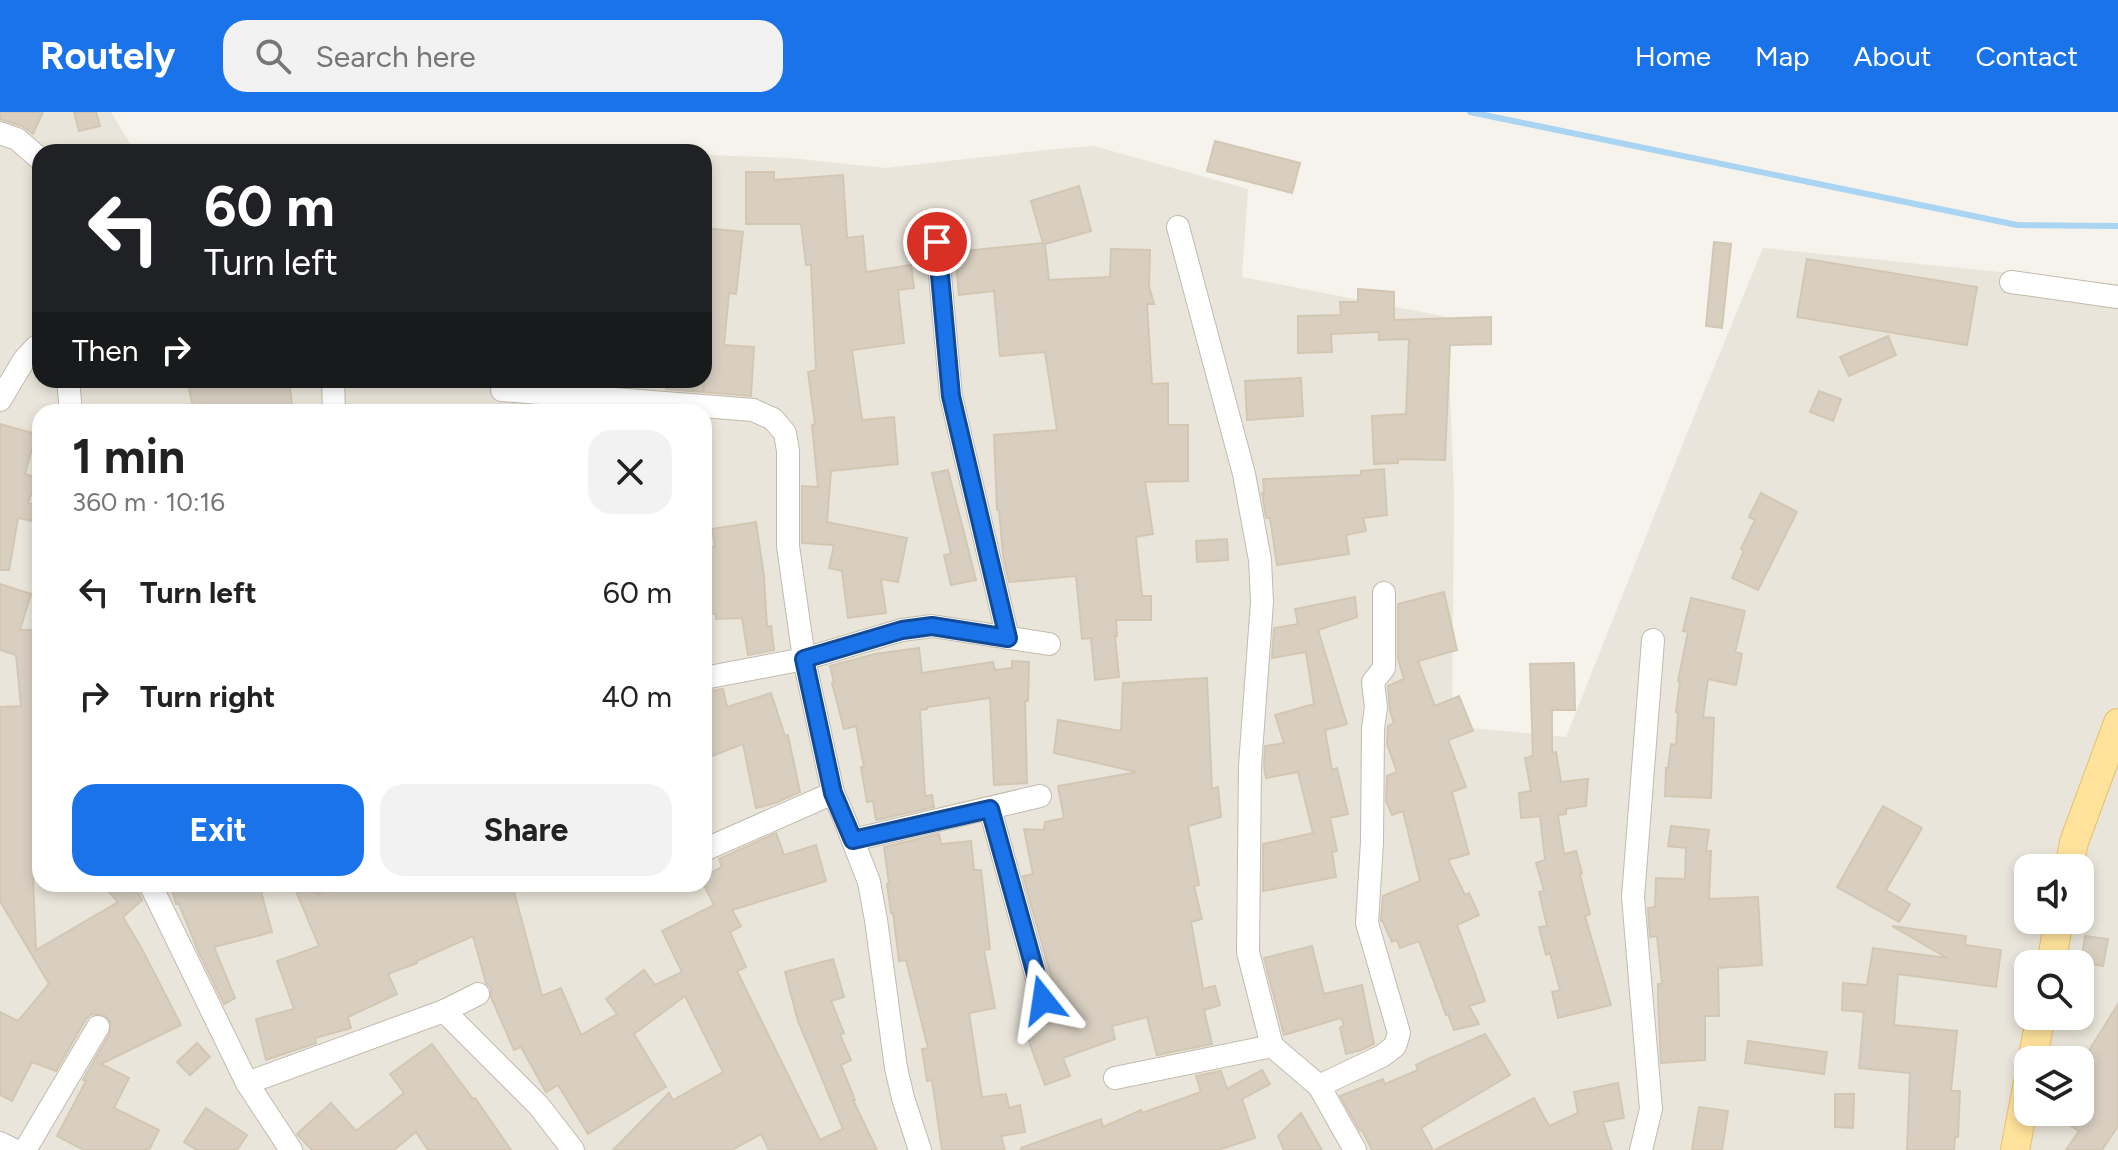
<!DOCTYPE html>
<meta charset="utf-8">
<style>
:root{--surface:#fff;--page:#f2f2f2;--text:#222;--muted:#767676;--accent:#1a73e8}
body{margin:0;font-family:Figtree,sans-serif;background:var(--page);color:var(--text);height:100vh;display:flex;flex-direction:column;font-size:30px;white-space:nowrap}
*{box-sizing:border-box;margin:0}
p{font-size:26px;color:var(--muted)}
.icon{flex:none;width:44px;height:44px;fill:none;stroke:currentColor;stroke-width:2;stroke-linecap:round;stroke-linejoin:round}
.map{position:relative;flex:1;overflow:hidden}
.panel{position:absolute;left:32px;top:292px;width:680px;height:488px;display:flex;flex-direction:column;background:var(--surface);border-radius:24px;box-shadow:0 4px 12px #0003}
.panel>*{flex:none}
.guide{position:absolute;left:32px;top:32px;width:680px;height:244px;border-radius:24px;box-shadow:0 4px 12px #0003;background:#202124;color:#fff;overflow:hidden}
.tools{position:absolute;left:2014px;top:742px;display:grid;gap:16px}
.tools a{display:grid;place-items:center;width:80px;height:80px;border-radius:16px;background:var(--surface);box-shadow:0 4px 12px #0003;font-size:40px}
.pin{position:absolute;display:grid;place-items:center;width:68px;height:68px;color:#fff;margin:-34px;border:4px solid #fff;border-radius:50%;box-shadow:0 2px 8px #0007}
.me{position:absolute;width:88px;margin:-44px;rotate:345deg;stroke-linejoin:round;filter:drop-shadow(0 0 6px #0008)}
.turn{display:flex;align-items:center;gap:28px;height:168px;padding:0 40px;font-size:36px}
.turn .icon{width:104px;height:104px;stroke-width:2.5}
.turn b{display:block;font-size:56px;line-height:68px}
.then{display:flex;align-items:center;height:76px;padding:0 40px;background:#0003;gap:16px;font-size:30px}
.round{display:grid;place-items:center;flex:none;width:84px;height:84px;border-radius:24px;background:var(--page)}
.headline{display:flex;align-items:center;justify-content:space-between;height:136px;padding:0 40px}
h1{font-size:48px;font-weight:700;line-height:60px}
.action{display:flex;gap:16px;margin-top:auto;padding:16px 40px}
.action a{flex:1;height:92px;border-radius:24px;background:var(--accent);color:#fff;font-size:32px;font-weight:700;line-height:92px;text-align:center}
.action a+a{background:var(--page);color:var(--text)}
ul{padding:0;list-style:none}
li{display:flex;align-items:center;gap:24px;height:104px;padding:0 40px}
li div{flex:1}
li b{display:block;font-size:30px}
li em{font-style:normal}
header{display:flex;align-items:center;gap:48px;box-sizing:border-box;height:112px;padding:0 40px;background:var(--accent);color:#fff}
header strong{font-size:38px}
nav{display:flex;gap:44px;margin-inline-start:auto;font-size:28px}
.search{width:560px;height:72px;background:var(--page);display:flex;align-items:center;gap:20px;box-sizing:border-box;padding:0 28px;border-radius:24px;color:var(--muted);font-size:30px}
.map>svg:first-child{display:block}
.residential{fill:#eae5da;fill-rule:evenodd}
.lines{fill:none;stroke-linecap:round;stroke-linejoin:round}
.stream{stroke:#a9d4f2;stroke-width:6}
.building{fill:#d8cfc1;stroke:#d3c7b4;stroke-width:2}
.minor-casing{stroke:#c2bbae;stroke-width:24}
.major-casing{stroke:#e6c16a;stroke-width:30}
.minor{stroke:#fff;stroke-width:22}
.major{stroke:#ffe39c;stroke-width:28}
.route-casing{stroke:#114b97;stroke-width:20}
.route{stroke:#1a73e8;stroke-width:14}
</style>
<header>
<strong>Routely</strong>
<div class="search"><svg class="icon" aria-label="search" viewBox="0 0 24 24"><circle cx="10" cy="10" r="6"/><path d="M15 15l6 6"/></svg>Search here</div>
<nav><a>Home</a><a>Map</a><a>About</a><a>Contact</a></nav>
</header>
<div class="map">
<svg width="2118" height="1038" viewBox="0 0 2118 1038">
<rect width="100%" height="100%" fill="#f6f3ec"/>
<path class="residential" d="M0 0H111L131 33 170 40H40V268H704V43L790 46 885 56 1046 38 1094 34 1248 77 1242 165 1447 205 1454 382 1452 614 1566 625 1688 319 1763 136 2118 172V1038H0ZM40 300H704V772H40ZM2028 756H2080V808H2028ZM2028 852H2080V904H2028ZM2028 948H2080V1000H2028Z"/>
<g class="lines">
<path class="stream" d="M1470 0 2017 113 2118 114"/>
</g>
<g class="building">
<path d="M0 0H43L33 22 22 14 0 7Z"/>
<path d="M74 0H96L100 14 79 19Z"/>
<path d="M1215 29 1300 51 1292 81 1207 59Z"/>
<path d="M746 60H774V68L843 63 847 126 863 124 866 160 911 153 914 176 898 178 904 231 852 238 862 308 894 305 898 352 831 359 827 410 907 426 898 470 881 467 886 501 848 506 842 459 829 456 834 433 802 431V374L818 375 812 313 815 312 808 260 816 258 811 153H806L801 112H746Z"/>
<path d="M1079 74 1091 119 1045 132 1049 168 1110 165 1111 137 1150 138 1149 174 1154 192H1147L1152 272 1168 271V313H1188V369L1145 370 1153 422 1136 425 1142 484H1151V508H1116L1117 524H1115L1119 565 1095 568 1091 526 1082 527 1076 464 1009 470 1003 443 999 398H997L994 323 1057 318 1045 240 1000 244 994 179 959 183 955 140 1043 131 1031 89Z"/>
<path d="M704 116 743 120 736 182 729 181 724 233 754 235 751 284 704 280V269L703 280 666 277 667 268H704Z"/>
<path d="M1714 130 1731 132 1722 216 1706 214Z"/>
<path d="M1807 147 1977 175 1967 233 1797 205Z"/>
<path d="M1358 177 1394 180V208L1491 205V232L1450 233 1445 348 1398 347V351L1374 352 1372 304 1406 302 1409 227 1379 228V220L1331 222 1332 240 1298 241V204L1341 203 1340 190H1358Z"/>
<path d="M1888 224 1896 243 1849 264 1840 245Z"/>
<path d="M1301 266 1303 304 1247 308 1245 269Z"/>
<path d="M187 268H289L293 300H194Z"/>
<path d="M1819 279 1841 287 1833 309 1810 300Z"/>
<path d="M0 312 36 322 25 362 37 366 28 391 35 393 32 409 18 406 9 458H0Z"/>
<path d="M1384 357 1387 403 1363 406 1366 419 1346 423 1349 442 1277 453 1270 406H1266L1262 381H1264L1263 367 1361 363V359Z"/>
<path d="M948 358 976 468 951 473 944 443 951 442 932 361Z"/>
<path d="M1761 381 1797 400 1758 478 1732 466 1744 439 1741 437 1755 408 1749 405Z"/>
<path d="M756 410 764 464 767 515 771 514 774 538 748 543 742 506 716 507V502L704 501V433L715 435 712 417Z"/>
<path d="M1227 427 1228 448 1197 450 1196 429Z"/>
<path d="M0 472 31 482 20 518H37L40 552V634H33L34 674H40V765L33 766 36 838 118 790 102 772H126L133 780 137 778 142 788 123 805 143 839 181 913 101 952 129 966 114 996 159 1018 149 1038H84L57 1024 86 969 83 968 110 921V909L104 903 92 902 86 907 56 959 32 950 12 989 0 983V900L18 909 49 872 0 789V595L21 594 16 543 0 538Z"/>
<path d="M1444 480 1457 538 1418 549 1435 594 1459 584 1473 619 1448 628 1466 675 1452 680 1469 742 1448 748 1465 783 1469 781 1479 803 1457 813 1485 889 1469 894 1479 912 1454 918 1448 902 1446 903 1419 829 1400 836 1397 828 1392 830 1383 810 1381 809 1383 784 1420 769 1403 699 1392 703 1386 689 1387 664 1397 660 1387 632 1388 614 1394 611 1390 599 1388 574 1404 567 1398 547V492Z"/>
<path d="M1355 485 1357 505 1318 518 1347 612 1325 618 1332 658 1337 656 1348 702 1330 706 1337 739 1332 740 1336 765 1263 779V732L1313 721 1298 660 1266 666 1264 654 1265 634 1284 631 1275 603 1314 592 1306 540 1272 546 1274 516 1298 512 1295 497Z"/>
<path d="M1691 486 1745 499 1735 540 1742 542 1736 573 1708 567 1703 605 1714 606 1711 686 1665 684 1666 656H1668L1671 632 1676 633 1678 601 1676 600 1680 569H1678L1688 520 1683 519Z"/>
<path d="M919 536 922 561 993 550 995 558 1012 556V549L1029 550 1028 589H1025L1027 671 994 673 990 586 927 595V597L920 598 925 684 932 683 934 695 876 708 873 689 867 690 861 655H864L856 614 844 617 832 571H834L830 554 875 542Z"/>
<path d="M1574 551 1575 598H1552V641L1556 640 1561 670 1588 667 1586 694 1566 697V702L1558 703 1564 742 1576 739 1582 761 1580 762 1590 802 1585 804 1611 893 1558 906 1552 880 1560 878 1550 841 1546 843 1539 815 1547 814 1539 780 1544 779 1536 751 1545 748 1540 704 1521 706 1519 681 1531 679 1525 646 1533 644 1530 552Z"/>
<path d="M1207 566 1212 677 1218 675 1221 705 1188 714 1199 773 1194 774 1202 807 1191 810 1203 877 1215 874 1220 893 1204 898 1212 932 1157 943 1147 905 1112 914 1115 927 1063 946 1070 964 1045 973 1025 919 1051 910 1048 901 1056 892 1057 885 1023 764 1033 762 1024 717 1044 718 1045 710 1064 706 1058 674 1137 660 1054 641 1058 608 1121 619 1123 571Z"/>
<path d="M723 577 727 595 771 581 785 624 788 623 800 680 775 691 756 696 743 632 704 647V580Z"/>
<path d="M1883 694 1922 716 1886 778 1910 792 1899 810 1837 775Z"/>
<path d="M1671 714 1709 718 1706 739H1711L1709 787 1758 785 1762 853 1718 856 1719 904H1705V948L1661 951 1658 887V872H1662L1657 824 1650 825 1648 796 1655 795 1656 766 1685 767 1686 736 1668 734Z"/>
<path d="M776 721 784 743 816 733 826 769 732 798 741 814 730 820 746 855 737 859 820 1028 843 1017 798 909 785 860 833 847 844 885 831 889 844 921 840 923 851 948 841 953 855 988H853L877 1038H769L761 1022 732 1038H613L669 981 673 988 723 960 685 884 634 922 666 975 588 1022 558 973 546 980 521 935 514 938 491 885V876L486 871 473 824 417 849V851L388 862 397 882 348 905 351 916 315 926 316 931 266 948 256 907 294 897 277 849 319 834 293 772H315L317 782 340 772H512L542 884 561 876 581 923 617 902 606 887 644 858 655 873 682 860 662 819 714 793 704 773V764L722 755 719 747Z"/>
<path d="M939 722 941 732 971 729 974 758H981L990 837 984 838 995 896 969 901 982 985 1006 982 1009 996 1020 993 1025 1020 1001 1024 1005 1038H942L932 968 927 969 922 937 928 936 906 848 899 849 893 801H891L887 772H889L884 735Z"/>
<path d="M171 772H259L272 820 214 835 235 886 224 892 199 841 179 792H176Z"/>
<path d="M1892 814 1966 824 1965 833 2001 838 1996 875 1898 862 1894 913 1957 919 1951 979H1960L1958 1025H1955L1954 1038H1907L1910 961 1859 956 1864 900 1842 898 1843 871 1867 873 1873 836 1947 846Z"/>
<path d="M2085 824 2108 827 2103 854 2081 850Z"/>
<path d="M1312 834 1324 882 1362 873 1374 932 1361 938 1346 942 1340 916 1344 913 1341 906 1284 923 1264 846Z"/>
<path d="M2118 892V1014L2102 1038H2066L2079 1019 2048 1000H2080V953Z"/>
<path d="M1485 922 1510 963 1421 1016 1433 1038H1372L1362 1018 1360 1019 1340 984 1383 967 1385 972 1418 958 1416 953 1426 948Z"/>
<path d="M1748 929 1827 940 1824 962 1745 951Z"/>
<path d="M197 931 210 945 190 963 177 950Z"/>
<path d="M432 932 473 987 475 986 511 1038H428L416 1020 394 1038H312L297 1022 331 991 356 1019 404 981 390 962Z"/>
<path d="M1262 958 1270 972 1242 987 1255 1026 1218 1038H1021V1036L1101 1007 1103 1015 1141 998 1142 1001 1201 980 1196 964 1221 959 1227 977Z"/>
<path d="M1618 971 1624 1006 1603 1010 1612 1038H1435L1534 986 1549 1014 1578 1001 1574 980Z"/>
<path d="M1835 982H1854L1853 1016 1835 1015Z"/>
<path d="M1699 995 1728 999 1722 1038H1692Z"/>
<path d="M206 996 247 1023 237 1038H197L184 1030Z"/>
<path d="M1301 1001 1322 1038H1284L1278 1024Z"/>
</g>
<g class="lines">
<g class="minor-casing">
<g id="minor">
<path d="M0 21 17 27 40 47"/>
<path d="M1178 115 1244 362 1260 448 1262 490 1250 654 1248 840 1272 934 1319 974 1355 1038"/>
<path d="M937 130 951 284 1008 526"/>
<path d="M2011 170 2118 185"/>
<path d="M68 268 71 300"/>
<path d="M333 268 334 300"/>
<path d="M502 278 753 298 773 307 785 321 788 339V434L804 547 833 681 843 703 869 770 876 808 896 956 903 986 920 1038"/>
<path d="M0 288 24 248 36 235H40"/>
<path d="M704 566 804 547 902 518 932 514 1049 532"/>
<path d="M990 697 1043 888"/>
<path d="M853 728 1040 684"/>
<path d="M704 738 833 681"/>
<path d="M150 772 247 971 291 1038"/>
<path d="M444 899 539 994 573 1038"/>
<path d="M1115 966 1272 934"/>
<path d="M247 971 444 899 478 882"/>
<path d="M1319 974 1382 944 1395 934 1399 921 1367 811 1372 730 1373 617 1376 595 1373 570 1384 556V481"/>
<path d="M0 1031 14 1038"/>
<path d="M25 1038 98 915"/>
<path d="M1641 1038 1651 997 1633 785 1653 528"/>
</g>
</g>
<g class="major-casing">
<g id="major">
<path d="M2069 756 2074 730 2118 611"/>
<path d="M2051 852 2059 808"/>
<path d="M2032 948 2041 904"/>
<path d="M2015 1038 2028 970"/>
</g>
</g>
<use href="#minor" class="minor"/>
<use href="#major" class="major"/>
</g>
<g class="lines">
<g class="route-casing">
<path id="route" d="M937 130 951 284 1008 526 932 514 902 518 804 547 833 681 853 728 990 697 1043 888"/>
</g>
<use href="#route" class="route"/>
</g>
</svg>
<div class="tools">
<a><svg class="icon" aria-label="sound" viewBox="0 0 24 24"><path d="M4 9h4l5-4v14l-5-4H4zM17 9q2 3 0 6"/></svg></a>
<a><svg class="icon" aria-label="search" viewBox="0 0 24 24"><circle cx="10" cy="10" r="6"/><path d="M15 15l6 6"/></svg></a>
<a><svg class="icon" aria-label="layers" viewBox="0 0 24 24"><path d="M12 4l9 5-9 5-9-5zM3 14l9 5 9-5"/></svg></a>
</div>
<div class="pin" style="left:937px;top:130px;background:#d93025"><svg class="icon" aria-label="arrive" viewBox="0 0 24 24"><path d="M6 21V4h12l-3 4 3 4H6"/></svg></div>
<svg class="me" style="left:1043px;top:888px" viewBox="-20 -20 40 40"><path d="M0-17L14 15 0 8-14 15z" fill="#1a73e8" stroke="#fff" stroke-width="4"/></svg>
<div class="guide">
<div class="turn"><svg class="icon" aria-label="left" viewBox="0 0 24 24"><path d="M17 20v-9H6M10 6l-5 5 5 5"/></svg><div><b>60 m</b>Turn left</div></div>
<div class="then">Then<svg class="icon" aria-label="right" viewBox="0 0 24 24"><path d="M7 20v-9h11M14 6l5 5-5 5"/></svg></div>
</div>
<section class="panel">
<div class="headline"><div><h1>1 min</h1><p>360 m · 10:16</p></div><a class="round"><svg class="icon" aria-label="close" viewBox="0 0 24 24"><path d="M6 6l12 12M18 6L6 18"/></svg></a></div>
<ul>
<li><svg class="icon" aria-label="left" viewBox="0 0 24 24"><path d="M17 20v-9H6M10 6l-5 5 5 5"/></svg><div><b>Turn left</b></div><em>60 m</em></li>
<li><svg class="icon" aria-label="right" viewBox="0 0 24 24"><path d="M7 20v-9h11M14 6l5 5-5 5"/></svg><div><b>Turn right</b></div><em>40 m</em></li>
</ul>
<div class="action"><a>Exit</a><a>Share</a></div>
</section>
</div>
